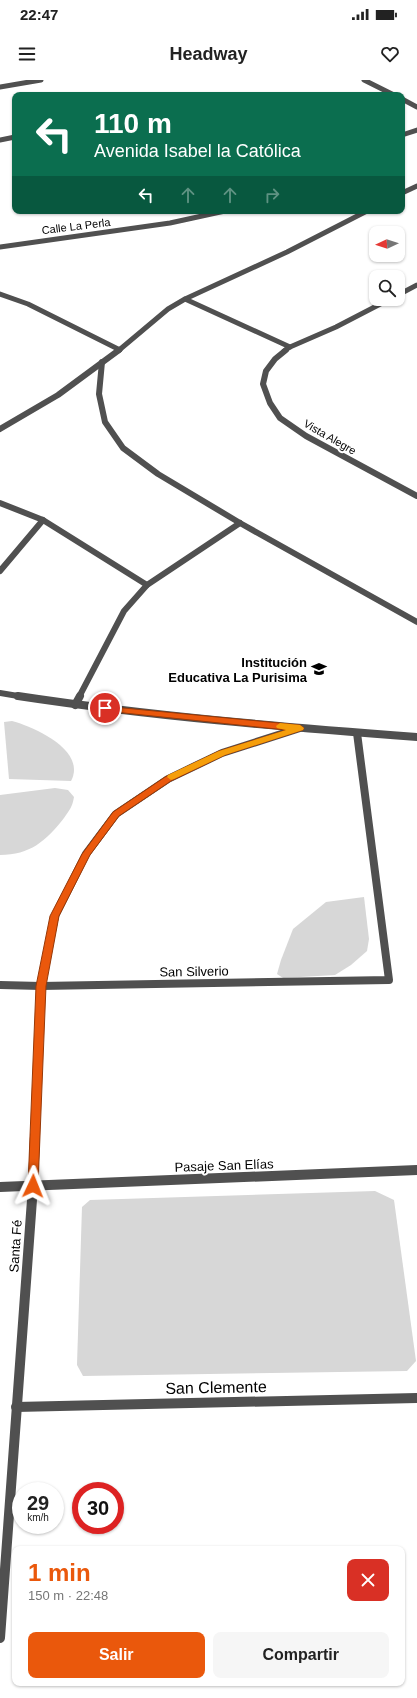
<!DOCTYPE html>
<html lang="es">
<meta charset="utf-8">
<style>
:root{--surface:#fff;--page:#f6f6f6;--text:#222;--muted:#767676;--accent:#ea580c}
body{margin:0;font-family:Helvetica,sans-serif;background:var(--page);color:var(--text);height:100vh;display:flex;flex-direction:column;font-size:15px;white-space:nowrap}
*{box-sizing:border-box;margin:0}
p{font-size:13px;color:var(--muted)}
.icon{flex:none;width:22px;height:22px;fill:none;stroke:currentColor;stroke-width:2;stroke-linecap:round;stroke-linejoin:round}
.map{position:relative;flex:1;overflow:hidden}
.drawer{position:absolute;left:12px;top:1466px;width:393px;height:140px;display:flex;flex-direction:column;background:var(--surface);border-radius:8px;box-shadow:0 1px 3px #0004}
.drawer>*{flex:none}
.hud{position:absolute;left:12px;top:12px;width:393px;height:122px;border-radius:8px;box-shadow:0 1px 3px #0004;background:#0b6e4f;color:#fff;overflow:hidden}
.needle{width:26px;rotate:266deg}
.controls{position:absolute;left:369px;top:146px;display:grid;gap:8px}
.controls a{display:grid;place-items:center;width:36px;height:36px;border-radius:8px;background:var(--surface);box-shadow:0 1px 3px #0004;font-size:20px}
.speed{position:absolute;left:12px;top:1402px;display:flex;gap:8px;font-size:20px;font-weight:700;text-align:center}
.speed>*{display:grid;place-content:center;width:52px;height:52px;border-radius:50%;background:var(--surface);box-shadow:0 1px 3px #0004;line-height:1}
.speed small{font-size:10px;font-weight:400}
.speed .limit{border:6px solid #d22;background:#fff;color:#111}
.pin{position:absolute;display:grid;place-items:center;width:34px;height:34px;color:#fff;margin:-17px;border:2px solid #fff;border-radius:50%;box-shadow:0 1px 4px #0007}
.me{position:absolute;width:44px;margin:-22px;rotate:2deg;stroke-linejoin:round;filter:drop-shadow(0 0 3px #0008)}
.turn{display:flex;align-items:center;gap:14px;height:84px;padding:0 16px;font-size:18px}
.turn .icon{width:52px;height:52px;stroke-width:2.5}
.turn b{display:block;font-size:28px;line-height:34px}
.lanes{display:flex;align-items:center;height:38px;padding:0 16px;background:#0003;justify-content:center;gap:20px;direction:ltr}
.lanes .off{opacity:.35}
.round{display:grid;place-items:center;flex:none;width:42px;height:42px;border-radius:8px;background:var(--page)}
.headline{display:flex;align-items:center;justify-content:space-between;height:68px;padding:0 16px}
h1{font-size:24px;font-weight:800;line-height:30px;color:var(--accent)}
.button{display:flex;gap:8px;margin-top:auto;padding:8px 16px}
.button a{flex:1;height:46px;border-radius:8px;background:var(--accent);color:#fff;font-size:16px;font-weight:800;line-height:46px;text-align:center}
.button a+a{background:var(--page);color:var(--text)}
.status{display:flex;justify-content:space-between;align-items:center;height:28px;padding:0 20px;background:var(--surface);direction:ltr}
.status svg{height:11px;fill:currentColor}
header{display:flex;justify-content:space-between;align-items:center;height:52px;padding:0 16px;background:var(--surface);font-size:18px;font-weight:800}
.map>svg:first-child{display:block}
.green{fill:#d7d7d7}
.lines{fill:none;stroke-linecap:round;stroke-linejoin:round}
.street-far3{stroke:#505050;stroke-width:5}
.street-far2{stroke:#505050;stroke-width:6}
.street-far1{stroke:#505050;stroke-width:8}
.street{stroke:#505050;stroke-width:10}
.route{fill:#ea580c;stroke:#983908}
.slow{fill:#f59e0b}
.labels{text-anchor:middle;stroke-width:4;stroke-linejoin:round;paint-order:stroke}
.far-street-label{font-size:11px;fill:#000;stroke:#fff}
.poi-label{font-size:13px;font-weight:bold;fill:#000;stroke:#fff;text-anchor:end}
.street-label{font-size:13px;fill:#000;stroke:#fff}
.near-street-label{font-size:16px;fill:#000;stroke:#fff}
</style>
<div class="status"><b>22:47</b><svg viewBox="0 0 49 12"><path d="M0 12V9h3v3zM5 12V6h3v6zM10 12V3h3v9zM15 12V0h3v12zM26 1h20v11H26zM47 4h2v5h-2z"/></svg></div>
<header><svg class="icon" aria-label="menu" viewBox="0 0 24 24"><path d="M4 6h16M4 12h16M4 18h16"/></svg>Headway<svg class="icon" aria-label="heart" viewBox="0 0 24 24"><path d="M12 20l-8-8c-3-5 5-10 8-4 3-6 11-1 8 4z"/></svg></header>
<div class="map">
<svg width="417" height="1618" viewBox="0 0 417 1618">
<rect width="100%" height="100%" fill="#fff"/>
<g class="green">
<path d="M12 641C35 647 87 671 71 701L9 699 4 642Z"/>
<path d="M55 708 68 710 74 717C72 728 70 729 64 738 46 761 30 775 0 775V715Z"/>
<path d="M364 817 369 859 367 871 351 885 335 895 283 898 277 894 281 880 293 849 326 822Z"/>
<path d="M375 1111 394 1120 416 1281 407 1291 83 1296 77 1285 82 1127 90 1120Z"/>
</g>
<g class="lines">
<g class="street-far3">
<path d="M364 0 394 15"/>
<path d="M0 7 41 0"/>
<path d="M402 19 417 27"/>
<path d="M402 55 417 50"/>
<path d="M0 60 15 57"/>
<path d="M402 113 417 106"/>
<path d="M0 167 170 143 225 131"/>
<path d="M0 214 28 224 120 270"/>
<path d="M398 215 417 205"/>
<path d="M185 219 290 267"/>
<path d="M118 271 168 229 185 219 287 172 367 131"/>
<path d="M284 271 290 267 336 247 390 219"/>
</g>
<g class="street-far2">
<path d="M286 270 275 279 266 291 263 304 270 323 280 338 306 356 417 416"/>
<path d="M102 282 99 314 105 342 123 368 158 394 240 443 417 542"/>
<path d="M0 349 58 315 119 270"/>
<path d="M0 423 43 440 147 505"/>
<path d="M0 491 43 440"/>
<path d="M0 613 24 617"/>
<path d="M79 617 124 531 147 505 240 443"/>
</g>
<g class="street-far1">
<path d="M18 616C150 636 284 647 417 657"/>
<path d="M75 625 80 616"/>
<path d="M0 905 41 906 389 900 357 653"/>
<path d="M35 1057 41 906 55 836 86 774 116 734 168 699 222 673 300 648"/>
</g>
<g class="street">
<path d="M0 1107 417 1090"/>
<path d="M16 1327 417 1318"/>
<path d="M0 1558 33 1106 35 1056"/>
</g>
</g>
<path class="route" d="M103 626 300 645 304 648 303 650 225 675 171 701 119 736 90 775 59 836 46 906 38 1106 37 1109 33 1110 29 1109 28 1106 36 906 50 836 82 774 113 732 165 697 219 671 286 650 105 631 101 628Z"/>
<path class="slow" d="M280 643 300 645 304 648 303 650 225 675 174 699 171 700 167 697 168 695 219 671 286 650 277 648 276 646Z"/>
<defs>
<g id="school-bare" transform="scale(1.2)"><path d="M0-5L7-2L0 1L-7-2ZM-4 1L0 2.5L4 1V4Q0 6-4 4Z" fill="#000" stroke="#fff" stroke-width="2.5" paint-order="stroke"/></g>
</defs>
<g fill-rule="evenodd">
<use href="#school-bare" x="319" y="589"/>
</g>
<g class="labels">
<g class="far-street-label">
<text transform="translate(76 146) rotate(-7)" y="4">Calle La Perla</text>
<text transform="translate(330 357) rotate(30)" y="4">Vista Alegre</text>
</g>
<g class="poi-label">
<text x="307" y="587">Institución<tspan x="307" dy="15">Educativa La Purisima</tspan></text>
</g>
<g class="street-label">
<text transform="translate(194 891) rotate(-1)" y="5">San Silverio</text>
<text transform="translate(224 1085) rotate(-2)" y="5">Pasaje San Elías</text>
<text transform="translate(15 1166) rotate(-86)" y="5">Santa Fé</text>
</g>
<g class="near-street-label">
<text transform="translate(216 1307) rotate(-1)" y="6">San Clemente</text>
</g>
</g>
</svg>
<div class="controls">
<a><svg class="needle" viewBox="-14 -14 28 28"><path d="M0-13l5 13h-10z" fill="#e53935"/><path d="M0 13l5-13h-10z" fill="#767676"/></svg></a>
<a><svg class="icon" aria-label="search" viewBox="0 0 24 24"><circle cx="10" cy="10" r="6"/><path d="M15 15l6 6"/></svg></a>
</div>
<div class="speed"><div>29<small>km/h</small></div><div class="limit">30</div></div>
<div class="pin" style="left:105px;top:628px;background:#d93025"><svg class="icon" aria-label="arrive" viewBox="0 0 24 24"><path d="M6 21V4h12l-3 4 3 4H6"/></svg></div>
<svg class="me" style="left:33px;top:1106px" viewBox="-20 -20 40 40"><path d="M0-17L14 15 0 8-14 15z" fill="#ea580c" stroke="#fff" stroke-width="4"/></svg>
<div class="hud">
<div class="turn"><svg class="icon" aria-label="left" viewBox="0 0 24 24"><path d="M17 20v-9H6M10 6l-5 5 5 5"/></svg><div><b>110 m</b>Avenida Isabel la Católica</div></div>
<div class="lanes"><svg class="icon" aria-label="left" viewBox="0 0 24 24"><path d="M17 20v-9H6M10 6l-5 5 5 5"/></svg><svg class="icon off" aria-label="ahead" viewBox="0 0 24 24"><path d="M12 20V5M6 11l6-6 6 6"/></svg><svg class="icon off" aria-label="ahead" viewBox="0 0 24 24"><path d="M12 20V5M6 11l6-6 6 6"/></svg><svg class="icon off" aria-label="right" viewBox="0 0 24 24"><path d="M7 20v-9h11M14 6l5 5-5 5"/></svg></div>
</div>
<section class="drawer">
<div class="headline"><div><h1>1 min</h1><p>150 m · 22:48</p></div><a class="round" style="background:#d93025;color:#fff"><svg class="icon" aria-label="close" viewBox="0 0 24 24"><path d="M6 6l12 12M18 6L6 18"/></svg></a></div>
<div class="button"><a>Salir</a><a>Compartir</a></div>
</section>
</div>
